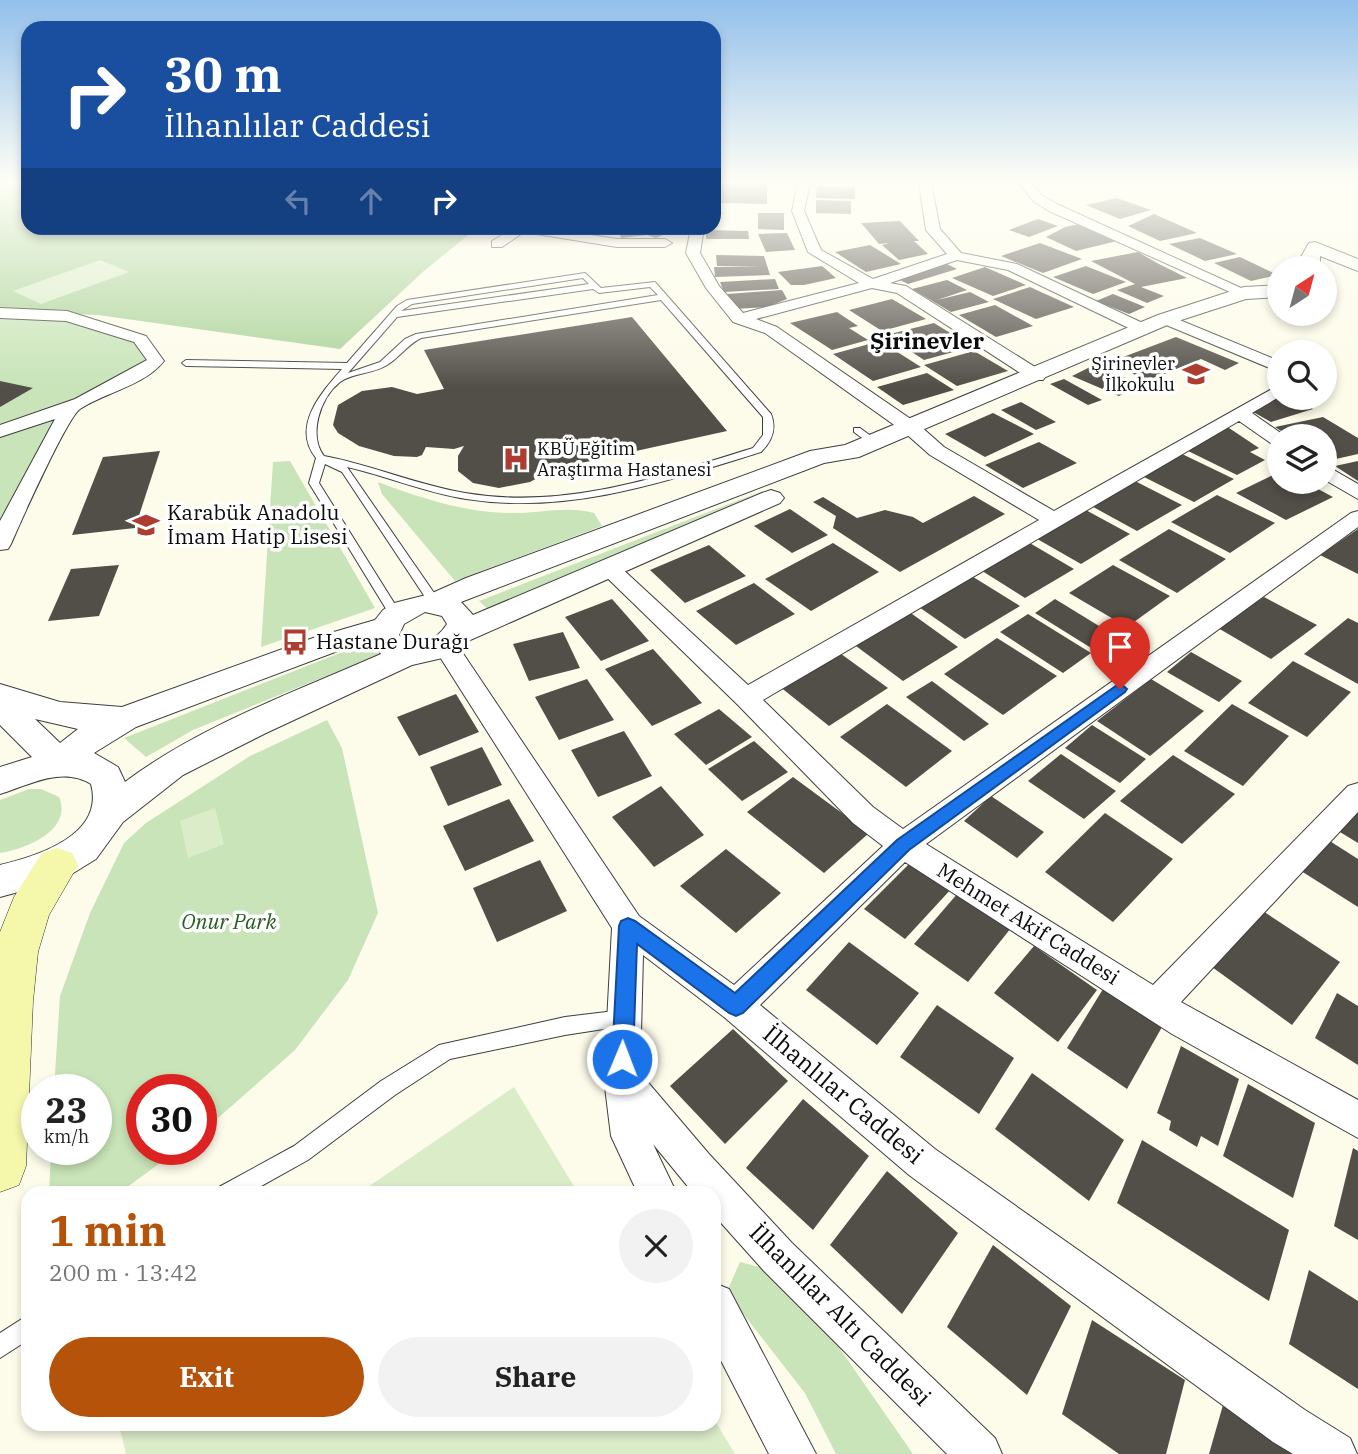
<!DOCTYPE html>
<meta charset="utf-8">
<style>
:root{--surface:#fff;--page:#f2f2f2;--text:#222;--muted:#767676;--accent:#b45309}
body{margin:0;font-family:"IBM Plex Serif",serif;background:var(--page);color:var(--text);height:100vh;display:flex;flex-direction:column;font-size:26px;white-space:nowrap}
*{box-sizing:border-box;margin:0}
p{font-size:23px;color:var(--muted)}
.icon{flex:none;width:38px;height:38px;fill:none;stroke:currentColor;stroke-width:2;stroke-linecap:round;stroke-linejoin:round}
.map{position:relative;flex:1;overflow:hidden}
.side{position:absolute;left:21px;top:1186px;width:700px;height:245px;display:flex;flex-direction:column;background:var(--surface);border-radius:21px;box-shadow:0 4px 10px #0003}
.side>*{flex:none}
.guide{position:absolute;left:21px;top:21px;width:700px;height:214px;border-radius:21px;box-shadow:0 4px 10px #0003;background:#1a4fa0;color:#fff;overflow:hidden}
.needle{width:46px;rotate:36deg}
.buttons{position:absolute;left:1267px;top:256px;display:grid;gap:14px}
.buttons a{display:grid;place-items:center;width:70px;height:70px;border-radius:50%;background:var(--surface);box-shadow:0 4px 10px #0003;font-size:35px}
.speed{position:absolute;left:21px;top:1074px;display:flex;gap:14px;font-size:35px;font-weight:700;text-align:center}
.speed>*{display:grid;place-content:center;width:91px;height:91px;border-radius:50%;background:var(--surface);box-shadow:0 4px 10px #0003;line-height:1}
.speed small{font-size:18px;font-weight:400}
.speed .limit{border:10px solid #d22;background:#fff;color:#111}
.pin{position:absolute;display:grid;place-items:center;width:60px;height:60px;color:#fff;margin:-72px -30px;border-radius:50% 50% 50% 0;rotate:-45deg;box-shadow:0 0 7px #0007}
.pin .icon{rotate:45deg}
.me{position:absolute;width:77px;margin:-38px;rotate:1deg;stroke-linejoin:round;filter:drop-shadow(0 0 5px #0008)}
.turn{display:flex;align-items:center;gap:24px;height:147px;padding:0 28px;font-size:32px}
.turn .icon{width:91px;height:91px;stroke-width:2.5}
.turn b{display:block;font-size:49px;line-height:60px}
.lanes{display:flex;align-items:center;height:66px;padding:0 28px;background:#0003;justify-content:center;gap:35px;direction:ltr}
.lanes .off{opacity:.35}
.round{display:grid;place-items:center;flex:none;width:74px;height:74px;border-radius:37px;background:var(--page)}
.overview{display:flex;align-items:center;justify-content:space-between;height:119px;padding:0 28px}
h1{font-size:42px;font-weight:800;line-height:52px;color:var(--accent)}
.action{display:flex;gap:14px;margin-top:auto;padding:14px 28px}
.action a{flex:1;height:80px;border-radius:42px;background:var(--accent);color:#fff;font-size:28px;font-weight:800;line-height:80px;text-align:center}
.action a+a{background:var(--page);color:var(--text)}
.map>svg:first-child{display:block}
.green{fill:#c8e4b8}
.forest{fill:#abd399}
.pitch{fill:#dbecc9}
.building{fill:#524e48}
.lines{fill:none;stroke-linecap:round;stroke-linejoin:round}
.service-casing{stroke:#3e3e3e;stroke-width:2}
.minor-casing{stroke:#3e3e3e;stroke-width:2}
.tertiary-casing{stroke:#3e3e3e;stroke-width:2}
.secondary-casing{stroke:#2d2d2d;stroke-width:1}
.service{fill:#fff;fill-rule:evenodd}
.minor{fill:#fff;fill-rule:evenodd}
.tertiary{fill:#fff;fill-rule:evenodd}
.secondary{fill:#f5f7ab;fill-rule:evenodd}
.route{fill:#1a73e8;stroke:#114b97;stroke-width:2}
.labels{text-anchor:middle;stroke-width:7;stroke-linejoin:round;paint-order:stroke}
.far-poi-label{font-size:18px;fill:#0b0b0b;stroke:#fff;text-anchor:end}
.poi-label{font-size:21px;fill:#0b0b0b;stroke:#fff;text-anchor:start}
.park-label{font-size:21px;font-style:italic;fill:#265b22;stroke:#fff}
.street-label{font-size:21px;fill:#0b0b0b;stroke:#fff}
.far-district-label{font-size:23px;font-weight:bold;fill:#0b0b0b;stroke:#fff}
.near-street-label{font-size:24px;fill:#0b0b0b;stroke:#fff}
</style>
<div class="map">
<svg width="1358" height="1454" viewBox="0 0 1358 1454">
<rect width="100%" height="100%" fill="#fdfcea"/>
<g class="green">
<path d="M0 313 67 316 140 339 156 361 70 408 0 547Z"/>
<path d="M290 461 375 608 261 647 273 462Z"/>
<path d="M378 482C420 498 463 512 508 513 537 514 567 505 594 513L602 526 455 581 382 494Z"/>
<path d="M765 490 489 610 479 601Z"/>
<path d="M373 640 383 653 193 730 146 757 124 738Z"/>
<path d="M327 720 342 748 378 913 348 980 295 1050 201 1133V1090H142V1150H178L119 1193 49 1194 51 1150H96V1090H54L60 996 90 913 124 843 146 823 250 756Z"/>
<path d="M29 789H41L59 797C73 830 26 849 0 853V800Z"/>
<path d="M740 1262 764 1268 822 1323 913 1454H836L805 1393 741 1311 729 1287Z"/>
</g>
<path class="forest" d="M0 183H28V228H477L425 270 340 349 98 315 0 312Z"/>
<g class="pitch">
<path d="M100 260 129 272 41 304 13 291Z"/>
<path d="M215 808 224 844 188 858 180 821Z"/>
<path d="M514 1087 578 1193H359Z"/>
<path d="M714 1419 735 1454H126L119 1425 714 1424Z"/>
</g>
<g class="building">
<path d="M720 183H767V204L719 203Z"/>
<path d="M817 186 855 187V199L816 198Z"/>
<path d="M1117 198 1151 210 1120 219 1086 205Z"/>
<path d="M816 200 851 201V214L816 213Z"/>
<path d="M758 213H784V230L758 229Z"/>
<path d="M1154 214 1197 233 1160 241 1128 226Z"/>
<path d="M1038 219 1058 226 1029 237 1009 230Z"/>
<path d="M900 221 919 241H914L928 254 899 260 882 245 889 243 879 244 861 223Z"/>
<path d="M1084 223 1121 240 1076 251 1046 237 1065 227Z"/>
<path d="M635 228H651L654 230 659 228 670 232 656 238 647 235 621 238 619 232 623 231 621 230Z"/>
<path d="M706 230 748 231 749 239H706Z"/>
<path d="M787 233 795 250 766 252 758 234Z"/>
<path d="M1200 238 1237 254 1205 261 1169 244Z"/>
<path d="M1040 243 1082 259 1043 273 1001 256Z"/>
<path d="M870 245 901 264 866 272 835 252Z"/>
<path d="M1138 252 1159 264 1187 278 1141 287 1164 296 1147 303 1117 290 1135 284 1091 261Z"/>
<path d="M716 255 764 256 770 275 715 277 714 267H762L717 266Z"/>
<path d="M1240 257 1278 275 1251 281 1214 263Z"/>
<path d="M943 262 957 269 908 284 894 277Z"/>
<path d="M822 266 836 278 804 285H791L778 272Z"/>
<path d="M1086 266 1126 282 1093 294 1053 277Z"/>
<path d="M985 267 1026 285 993 296 952 278Z"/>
<path d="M775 279 779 289 724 292 720 282Z"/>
<path d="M947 280 967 290 937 300 970 292 989 302 951 312 912 289Z"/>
<path d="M1030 287 1074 307 1036 319 993 299Z"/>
<path d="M782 290 787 299 767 307 734 309 727 294Z"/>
<path d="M1113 294 1145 307 1129 314 1096 301Z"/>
<path d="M892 299 926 319 882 331 849 310Z"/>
<path d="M995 305 1033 326 996 337 959 315Z"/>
<path d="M837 312 858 326 849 328 868 340 832 350 790 323Z"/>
<path d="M632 317 727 431 554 469 530 482 499 488 473 483 458 471V456L464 446 454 449 426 447 422 455 417 457 394 456 359 446 338 433 333 425 338 405 362 391 392 387 417 394 444 389 424 350Z"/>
<path d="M934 323 952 334 947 335 968 348 924 360 886 335Z"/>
<path d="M1176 337 1239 363 1225 370 1201 359 1147 381 1110 362Z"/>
<path d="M880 341 921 367 873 381 833 354Z"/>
<path d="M974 351 1008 371 957 386 924 365Z"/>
<path d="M1094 365 1141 384 1119 396 1072 376Z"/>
<path d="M927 373 954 390 903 405 877 387Z"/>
<path d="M1064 379 1102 400 1088 405 1050 384Z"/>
<path d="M0 381 33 388 0 407Z"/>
<path d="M1280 397H1292L1313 409 1271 422 1246 408Z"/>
<path d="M1021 402 1056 422 1036 430 1001 410Z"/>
<path d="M993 413 1034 434 985 457 945 434Z"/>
<path d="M1323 417 1358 438V454L1327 461 1325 436H1289L1275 427Z"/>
<path d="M1226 426 1259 448 1250 452 1265 460 1237 475 1182 448Z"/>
<path d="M1039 442 1077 463 1023 488 985 465Z"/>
<path d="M160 451 135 528 72 535 103 457Z"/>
<path d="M1180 453 1234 479 1194 502 1140 475Z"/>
<path d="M1358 461V481L1335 466Z"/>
<path d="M1279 472V481H1303L1333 497 1286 520 1236 493Z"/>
<path d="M1131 479 1182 505 1137 531 1086 503Z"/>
<path d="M1217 495 1275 523 1230 553 1171 522Z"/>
<path d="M974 496 1005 514 900 572 833 528 836 516 813 502 823 497 857 518 885 510 913 517 923 523Z"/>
<path d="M1082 508 1130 534 1081 564 1032 536Z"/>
<path d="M790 509 828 535 792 553 754 526Z"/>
<path d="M1169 529 1226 559 1177 593 1119 560Z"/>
<path d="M1358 529V574L1320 555Z"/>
<path d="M1028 542 1074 569 1025 598 979 569Z"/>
<path d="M833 543 879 572 811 611 765 579Z"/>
<path d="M709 545 746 576 685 603 650 570Z"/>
<path d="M119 565 99 616 48 621 71 569Z"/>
<path d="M1113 565 1170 596 1127 627 1069 593Z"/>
<path d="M970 575 1020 606 965 639 916 605Z"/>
<path d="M754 583 795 614 736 645 696 611Z"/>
<path d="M1264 597 1317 625 1271 659 1218 628Z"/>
<path d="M612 599 649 641 601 661 565 617Z"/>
<path d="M1055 599 1117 637 1096 651 1035 613Z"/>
<path d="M908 611 958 647 903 681 852 643Z"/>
<path d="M1028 614 1091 653 1063 673 1000 632Z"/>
<path d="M1348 618 1358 623V684L1304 654Z"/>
<path d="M563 632 580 668 529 681 513 644Z"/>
<path d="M997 638 1057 676 1003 715 944 674Z"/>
<path d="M653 649 702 703 652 726 605 669Z"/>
<path d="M837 651 888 688 829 726 779 686Z"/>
<path d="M1191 652 1242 681 1219 702 1167 672Z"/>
<path d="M1293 661 1351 692 1307 737 1248 703Z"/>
<path d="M587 679 614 720 559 740 535 697Z"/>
<path d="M1151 679 1204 711 1150 756 1097 721Z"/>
<path d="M932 681 989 724 964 741 906 697Z"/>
<path d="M456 694 479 732 419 756 397 717Z"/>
<path d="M887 704 952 751 906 787 840 737Z"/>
<path d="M1232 704 1289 736 1243 786 1184 751Z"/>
<path d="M719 709 752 737 706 765 674 734Z"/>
<path d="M1092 725 1146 759 1120 783 1065 748Z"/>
<path d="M624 731 652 776 598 797 571 750Z"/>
<path d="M754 741 788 772 742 801 708 769Z"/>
<path d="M482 747 502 785 448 806 430 767Z"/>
<path d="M1061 754 1116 791 1084 819 1028 781Z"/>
<path d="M1173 755 1235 794 1182 844 1120 801Z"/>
<path d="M793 777 869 833 824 873 747 812Z"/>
<path d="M661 786 704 835 654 867 612 817Z"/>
<path d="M991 796 1044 832 1017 858 964 821Z"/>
<path d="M509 799 534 841 465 871 443 826Z"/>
<path d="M1358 806V843L1335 829Z"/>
<path d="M1105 813 1173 859 1113 922 1045 872Z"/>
<path d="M1325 838 1358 859V907L1298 869Z"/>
<path d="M726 849 781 893 736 933 680 886Z"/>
<path d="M540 860 567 911 497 942 473 888Z"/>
<path d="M913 860 953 887 905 939 864 909Z"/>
<path d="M958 893 1011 928 968 982 914 944Z"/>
<path d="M1260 909 1340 962 1292 1025 1212 967Z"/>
<path d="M849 942 919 993 877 1045 806 990Z"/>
<path d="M1034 946 1097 990 1058 1042 994 993Z"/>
<path d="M1103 989 1162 1027 1127 1089 1067 1048Z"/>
<path d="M1337 993 1358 1006V1065L1315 1038Z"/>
<path d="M937 1005 1014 1058 979 1114 900 1057Z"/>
<path d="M733 1029 788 1081 725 1144 670 1086Z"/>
<path d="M1181 1046 1239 1079 1218 1146 1201 1136 1197 1147 1169 1130 1171 1121 1157 1113Z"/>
<path d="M1032 1073 1124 1140 1089 1201 995 1129Z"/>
<path d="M1248 1084 1315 1123 1293 1198 1223 1156Z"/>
<path d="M803 1099 869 1156 813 1230 746 1168Z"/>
<path d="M1142 1140 1289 1230 1269 1301 1117 1203Z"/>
<path d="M1353 1148 1358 1151V1240L1334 1226Z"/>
<path d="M887 1171 958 1233 902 1314 830 1245Z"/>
<path d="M993 1245 1071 1306 1027 1395 947 1327Z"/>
<path d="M1309 1270 1358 1301V1389L1289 1344Z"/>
<path d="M1092 1320 1185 1380 1166 1454H1119L1062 1414Z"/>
<path d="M1223 1405 1293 1454H1209Z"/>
</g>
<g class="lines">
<g class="service-casing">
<g id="service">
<path d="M585 273 601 288 655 282 771 414C777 429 772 441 761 452 664 482 569 515 466 499 426 493 387 476 347 467L441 603 435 607 431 606 342 472 325 464 319 483 401 614 395 618 391 617 309 483 316 458C291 427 321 393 342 369L186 366 182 363 186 360 347 363 397 306 407 300ZM583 278 589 284 401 311 412 304ZM650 287 658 295 416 334 405 339 380 362 348 373 397 317 593 289 599 293ZM661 300 763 417V435L753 448C659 477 565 510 465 493 417 485 372 465 324 456 308 435 320 398 340 382 352 373 373 374 387 365 400 357 407 345 421 338Z"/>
<path d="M854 428H860L879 442 870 444 854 432Z"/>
<path d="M623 1010 629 1012 632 1018 629 1024 623 1026 565 1035 450 1059 395 1095 308 1160 247 1194H216L219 1187 294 1146 381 1081 439 1045 565 1017Z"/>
<path d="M28 1315V1340L0 1358V1333Z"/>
</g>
</g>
<g class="minor-casing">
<g id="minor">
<path d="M798 183H810L804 211 821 250 873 279 947 254 926 230 919 183H931L940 229 961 253 1017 264 1149 326 1151 329 1149 332H1137L1008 270 957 260 890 283 906 286 1043 372 1046 376 1043 380H1031L897 293 872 288 756 319 777 327 918 424 944 447 1054 511 1279 385V397L1252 413 1285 436H1279V446L1272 444 1239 421 763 700 873 807 903 829 1351 513 1358 511V527L926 844 1153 985 1348 786 1358 783V812L1181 1002 1358 1100V1138L1172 1034 905 862 760 1005 935 1149 1305 1410 1350 1438 1357 1454H1293L1273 1442 909 1175 724 1017 643 955 640 1073 709 1154 792 1243 995 1438 1002 1454H947L764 1271 714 1215V1194H694L653 1144 677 1194H638L611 1136 604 1079 612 928 433 646 436 640 445 638 454 640 639 916 734 985 883 846 853 823 737 704 598 569 601 564H617L748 685 1039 520 930 455 904 432 765 333 733 322 706 288 686 253 691 228H704L700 253 719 286 743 313 859 283 808 252 792 211Z"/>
<path d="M1019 183H1032L1041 195 1059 205 1252 293 1249 296H1239L1049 211 1033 201Z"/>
<path d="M514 228H544L617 239H665L672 243 665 247H617L524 232 502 247H492V241Z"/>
<path d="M0 308 67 311 146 336 164 361C144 386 106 392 80 409 67 418 20 523 11 544L8 549 0 550V521L55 419 0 437V425L75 399 147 360 134 342 66 321 0 318Z"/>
<path d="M1165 314 1279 361V372L1159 322 1157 319 1159 316Z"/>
<path d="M1325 465 1358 484V499L1325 480Z"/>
<path d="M714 1283 729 1289 816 1454H769L714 1347Z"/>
</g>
</g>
<g class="tertiary-casing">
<g id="tertiary">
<path d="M1315 242 1358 259V271L1320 256V268H1302L1301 257 1309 243Z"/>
<path d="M1279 285V297L1246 299 1172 323 859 457 824 463 461 602 473 615 762 493 771 490 780 493 784 498 780 503 468 641 447 657 412 665 266 733 183 775 123 822 96 859 62 880 0 897V865C38 856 105 835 91 784 62 766 29 785 0 794V767L32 757 0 725V684L60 702 122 707 313 638 375 620 383 610 394 603 430 594 466 578 810 451 845 445 1158 315 1244 287ZM425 612 442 616 447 624C437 640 414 652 399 635L404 624ZM372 641 381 654C295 692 201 725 125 782L118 767 94 753 136 727 335 652ZM35 719 78 729 60 743Z"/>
</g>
</g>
<g class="secondary-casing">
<path id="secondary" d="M57 848 72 853 78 865 49 915 38 952 33 1001 26 1166 19 1185 0 1192V932L14 897 42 853Z"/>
</g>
<use href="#service" class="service"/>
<use href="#minor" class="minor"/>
<use href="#tertiary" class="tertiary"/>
<use href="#secondary" class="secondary"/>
</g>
<linearGradient id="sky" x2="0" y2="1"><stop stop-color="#93c0eb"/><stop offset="0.47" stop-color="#fefef6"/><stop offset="1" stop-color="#fefef6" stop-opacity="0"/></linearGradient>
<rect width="1358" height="387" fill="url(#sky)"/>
<path class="route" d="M1120 683 1127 689 1125 692 909 850 743 1013 736 1016 729 1013 637 944 633 1059 630 1066 622 1069 615 1066 612 1059 619 926 621 921 628 918 635 921 735 993 897 840Z"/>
<defs>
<g id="school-bare" transform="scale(2.1)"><path d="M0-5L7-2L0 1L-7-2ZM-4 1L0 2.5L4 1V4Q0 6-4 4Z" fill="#ad3d31" stroke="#fff" stroke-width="2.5" paint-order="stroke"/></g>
<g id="hospital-bare" transform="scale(2.1)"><path d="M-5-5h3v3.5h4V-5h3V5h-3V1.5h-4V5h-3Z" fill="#ad3d31" stroke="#fff" stroke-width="2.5" paint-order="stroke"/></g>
<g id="bus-bare" transform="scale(2.1)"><path d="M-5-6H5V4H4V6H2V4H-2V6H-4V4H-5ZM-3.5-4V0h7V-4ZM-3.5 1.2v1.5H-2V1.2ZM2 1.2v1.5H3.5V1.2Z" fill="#ad3d31" stroke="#fff" stroke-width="2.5" paint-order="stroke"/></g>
</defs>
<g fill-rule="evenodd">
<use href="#school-bare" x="1196" y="374"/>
<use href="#hospital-bare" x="516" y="459"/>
<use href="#school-bare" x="146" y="525"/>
<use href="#bus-bare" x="295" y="642"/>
</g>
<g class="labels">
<g class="far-poi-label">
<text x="1175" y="370">Şirinevler<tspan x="1175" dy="21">İlkokulu</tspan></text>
<text x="537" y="455" text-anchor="start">KBÜ Eğitim<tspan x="537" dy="21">Araştırma Hastanesi</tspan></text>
</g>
<g class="poi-label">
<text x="167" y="520">Karabük Anadolu<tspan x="167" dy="24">İmam Hatip Lisesi</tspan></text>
<text x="316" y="649">Hastane Durağı</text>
</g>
<g class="park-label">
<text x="229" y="929">Onur Park</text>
</g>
<g class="street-label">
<text transform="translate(1028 924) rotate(32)" y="7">Mehmet Akif Caddesi</text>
</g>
<g class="far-district-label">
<text x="927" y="349">Şirinevler</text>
</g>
<g class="near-street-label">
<text transform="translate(843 1095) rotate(40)" y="8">İlhanlılar Caddesi</text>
<text transform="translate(840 1315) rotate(45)" y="8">İlhanlılar Altı Caddesi</text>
</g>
</g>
</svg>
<div class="buttons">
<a><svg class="needle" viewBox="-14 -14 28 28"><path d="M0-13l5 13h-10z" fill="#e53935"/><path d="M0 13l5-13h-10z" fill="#767676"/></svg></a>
<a><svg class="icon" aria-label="search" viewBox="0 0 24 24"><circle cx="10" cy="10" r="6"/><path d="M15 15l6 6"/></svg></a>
<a><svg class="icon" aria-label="layers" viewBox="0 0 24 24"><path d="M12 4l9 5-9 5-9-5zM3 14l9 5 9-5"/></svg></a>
</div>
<div class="speed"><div>23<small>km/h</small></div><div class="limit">30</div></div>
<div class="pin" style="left:1120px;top:689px;background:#d93025"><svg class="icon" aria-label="arrive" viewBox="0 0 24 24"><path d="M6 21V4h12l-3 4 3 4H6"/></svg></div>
<svg class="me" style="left:622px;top:1059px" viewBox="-20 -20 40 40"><circle r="17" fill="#1a73e8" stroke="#fff" stroke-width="3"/><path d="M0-11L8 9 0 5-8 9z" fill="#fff"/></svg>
<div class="guide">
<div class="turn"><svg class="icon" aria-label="right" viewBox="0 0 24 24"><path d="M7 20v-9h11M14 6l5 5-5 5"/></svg><div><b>30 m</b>İlhanlılar Caddesi</div></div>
<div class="lanes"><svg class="icon off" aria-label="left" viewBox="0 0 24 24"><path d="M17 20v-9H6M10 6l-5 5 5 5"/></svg><svg class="icon off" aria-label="ahead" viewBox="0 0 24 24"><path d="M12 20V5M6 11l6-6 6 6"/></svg><svg class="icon" aria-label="right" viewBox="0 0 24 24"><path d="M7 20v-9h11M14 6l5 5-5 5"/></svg></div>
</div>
<section class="side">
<div class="overview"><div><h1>1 min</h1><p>200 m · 13:42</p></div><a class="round"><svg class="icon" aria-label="close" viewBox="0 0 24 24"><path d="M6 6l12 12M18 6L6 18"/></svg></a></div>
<div class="action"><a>Exit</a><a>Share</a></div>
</section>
</div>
